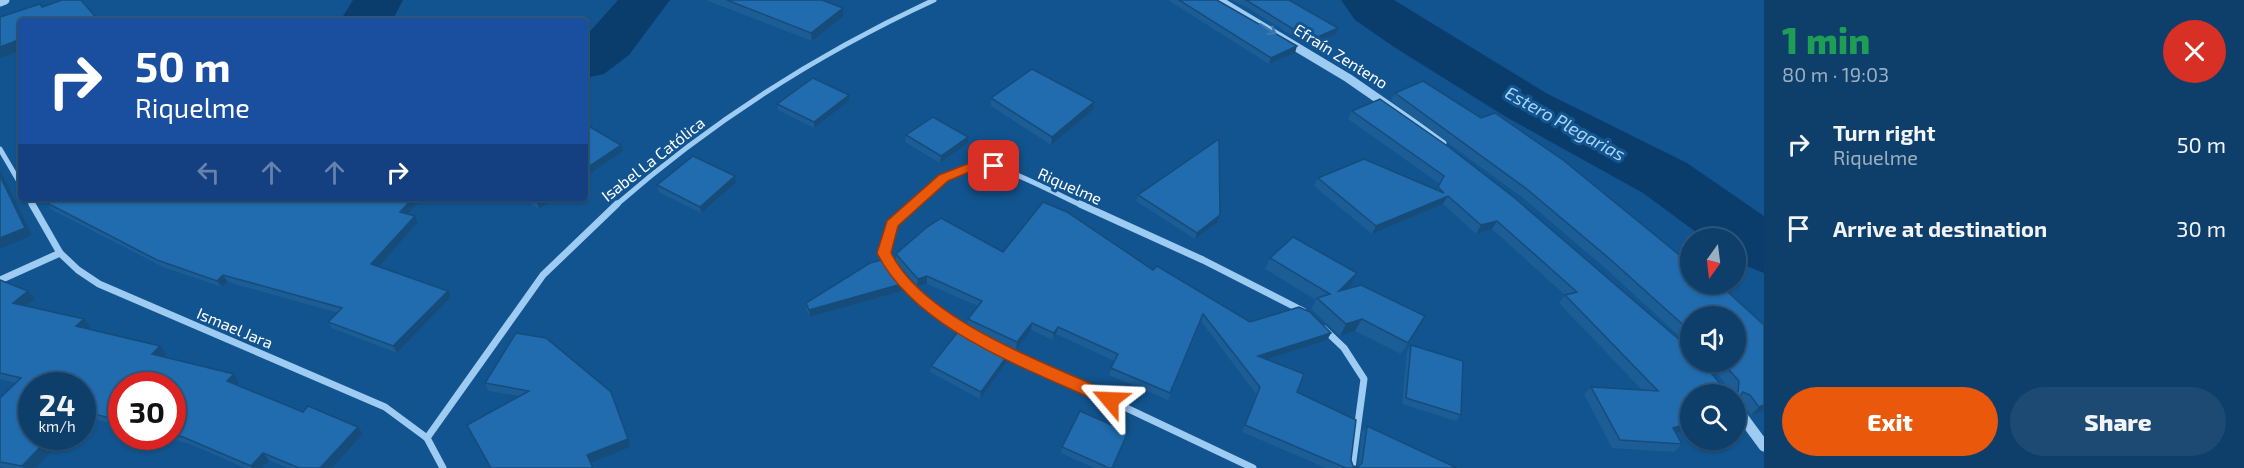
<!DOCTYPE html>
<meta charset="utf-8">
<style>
:root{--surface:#0e3f6b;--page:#1c4a73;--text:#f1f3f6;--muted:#9bafc1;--line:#2e587e;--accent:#ea580c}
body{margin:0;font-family:"Exo 2",sans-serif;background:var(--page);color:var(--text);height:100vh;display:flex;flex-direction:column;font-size:22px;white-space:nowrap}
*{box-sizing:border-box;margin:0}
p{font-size:20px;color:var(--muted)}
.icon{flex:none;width:33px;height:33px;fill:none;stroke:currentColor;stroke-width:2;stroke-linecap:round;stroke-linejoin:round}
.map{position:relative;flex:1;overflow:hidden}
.details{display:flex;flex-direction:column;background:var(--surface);width:480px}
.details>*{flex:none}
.guide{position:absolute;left:18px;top:18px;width:570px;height:183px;border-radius:6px;box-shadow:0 2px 4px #0004,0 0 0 2px var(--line);background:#1a4fa0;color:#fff;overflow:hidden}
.needle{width:39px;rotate:194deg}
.tools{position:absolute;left:1680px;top:228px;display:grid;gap:12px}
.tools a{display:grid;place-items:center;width:66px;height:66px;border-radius:50%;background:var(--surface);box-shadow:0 2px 4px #0004,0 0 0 2px var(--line);font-size:30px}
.speed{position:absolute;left:18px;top:372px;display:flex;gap:12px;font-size:30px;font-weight:700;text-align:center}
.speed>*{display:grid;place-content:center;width:78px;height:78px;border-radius:50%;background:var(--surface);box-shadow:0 2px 4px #0004,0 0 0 2px var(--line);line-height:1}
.speed small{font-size:15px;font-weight:400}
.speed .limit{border:9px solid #d22;background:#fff;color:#111}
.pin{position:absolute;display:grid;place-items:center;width:51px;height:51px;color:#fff;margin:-26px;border-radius:12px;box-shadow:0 3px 9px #0006}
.me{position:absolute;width:66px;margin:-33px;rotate:296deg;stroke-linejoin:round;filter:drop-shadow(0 0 4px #0008)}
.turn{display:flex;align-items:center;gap:21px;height:126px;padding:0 18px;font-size:27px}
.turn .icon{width:78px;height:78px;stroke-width:2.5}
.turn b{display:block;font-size:42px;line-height:51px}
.lanes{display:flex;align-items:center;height:57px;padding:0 18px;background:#0003;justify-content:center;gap:30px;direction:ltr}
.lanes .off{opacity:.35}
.round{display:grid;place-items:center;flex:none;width:63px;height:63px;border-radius:32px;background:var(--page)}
.summary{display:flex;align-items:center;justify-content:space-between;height:102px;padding:0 18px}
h1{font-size:36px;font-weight:800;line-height:45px;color:#1e9e55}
.cta{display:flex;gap:12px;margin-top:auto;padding:12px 18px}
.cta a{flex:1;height:69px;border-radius:36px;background:var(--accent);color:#fff;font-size:24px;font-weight:800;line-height:69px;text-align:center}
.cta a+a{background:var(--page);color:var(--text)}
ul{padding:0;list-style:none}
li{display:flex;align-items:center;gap:18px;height:84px;padding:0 18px}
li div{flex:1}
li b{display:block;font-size:22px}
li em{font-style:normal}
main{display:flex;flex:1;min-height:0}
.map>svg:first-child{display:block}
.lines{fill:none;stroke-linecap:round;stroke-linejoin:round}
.river{fill:#0b3d6c;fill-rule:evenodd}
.minor-far1{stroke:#9dcbf2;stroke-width:5}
.minor{stroke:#9dcbf2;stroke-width:7}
.tertiary-far1{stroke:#9dcbf2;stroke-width:9}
.tertiary{stroke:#9dcbf2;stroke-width:11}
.wall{fill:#1c5d96}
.shaded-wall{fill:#164c7a}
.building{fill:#206caf;stroke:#164c7a;stroke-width:1.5}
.oneway{stroke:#3c78ad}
.route{fill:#ea580c;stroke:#983908;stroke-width:1.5}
.labels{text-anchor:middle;stroke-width:6;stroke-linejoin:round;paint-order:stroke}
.street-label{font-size:16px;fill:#fff;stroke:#12548f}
.water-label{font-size:18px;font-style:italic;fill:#a9d4f9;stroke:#12548f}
</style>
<main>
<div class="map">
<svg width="1764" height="468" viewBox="0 0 1764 468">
<rect width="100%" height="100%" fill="#12548f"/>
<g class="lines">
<g class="river">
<path d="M353 0H403L392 21H340Z"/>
<path d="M618 0H670L629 55 604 74 585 78V37Z"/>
<path d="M1341 0H1394L1546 93 1687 163 1764 216V273L1736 262V238H1704L1643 193 1506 117 1394 47 1355 20Z"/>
</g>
<g class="minor-far1">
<path d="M0 149 21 185"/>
<path d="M28 198 33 206"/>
<path d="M615 206C711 122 819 53 934 0"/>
<path d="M912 206C931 190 949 171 974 165 996 160 1060 196 1083 206"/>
</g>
<g class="minor">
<path d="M32 204 60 253 78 270 99 284 385 407 427 438 443 468"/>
<path d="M913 204 891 224 884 253 910 288 967 333"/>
<path d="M1080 204 1203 260 1303 311"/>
<path d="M0 280 60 253"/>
<path d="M1324 329 1344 348 1364 379 1352 468"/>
<path d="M1004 350 1253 468"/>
<path d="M427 438 543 275 617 204"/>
</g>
<g class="tertiary-far1">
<path d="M1218 0 1348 78 1442 143"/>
<path d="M0 2 5 0"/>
</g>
<path class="tertiary" d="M1736 408 1764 446"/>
</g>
<g class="wall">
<path d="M706 0H822L843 8 844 16 812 41Z"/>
<path d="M1168 0H1217L1295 53 1269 64Z"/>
<path d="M1232 0H1289L1336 34 1309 46 1248 8Z"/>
<path d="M1423 81 1481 118 1495 113 1563 160 1688 262H1690V284H1719L1764 325V411L1751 415 1742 403 1737 401 1743 411 1736 417V394H1690V429L1676 433 1682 444 1674 452 1612 448 1584 394 1591 387 1642 390 1559 303 1565 295 1492 229 1476 234 1443 204 1372 234 1314 186 1318 178 1364 159 1437 190 1440 184 1348 119 1352 111 1380 99 1449 147 1516 199 1690 349V362H1702L1727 392 1730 393V389L1707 362H1736V316H1690V346L1605 268 1523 198 1391 101 1395 93Z"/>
<path d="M991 98 1093 110 1051 145 991 106Z"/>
<path d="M849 101 814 128 778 110 777 104Z"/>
<path d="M906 135 968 143 940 163 905 142Z"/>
<path d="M736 183 701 213 659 192 657 185Z"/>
<path d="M1138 195 1220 215 1218 222 1195 239 1136 201Z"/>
<path d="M321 198H423L408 214 418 222 378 267 451 297 397 353 332 328 328 322 338 313 228 282 222 287 163 267 52 210 47 203 317 202Z"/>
<path d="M522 198H555L539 209Z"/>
<path d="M1003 252 1153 270 1250 322 1331 333 1327 340 1267 359 1297 392 1351 460 1353 466 1358 467 1362 432 1367 426 1457 468H1326L1242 432 1256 394 1201 321 1168 400 1109 375 1114 361 1056 334 1053 340 1031 330 1016 350 971 328 967 326 968 319 978 306 927 284 917 286 896 261V254Z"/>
<path d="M1270 258 1351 285 1347 289 1425 316 1401 354 1355 331 1340 336 1311 309 1316 300 1265 269Z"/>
<path d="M0 280 28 291 35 299 26 306 91 326 88 329 166 354 163 357 239 382 236 385 303 412 363 434 332 468H288L269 460 262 468H245L190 444 160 436H172V386H122V426L85 417 82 419V386L36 468H5L0 467V398L16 383 0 379Z"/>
<path d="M905 290 810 317 806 309V303Z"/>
<path d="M516 333 630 447 590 462 520 396 489 391 485 383Z"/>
<path d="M1411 345 1461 415 1456 421 1402 404 1407 351Z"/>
<path d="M1010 352 1009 359 980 399 930 372 931 366Z"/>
<path d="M1126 438 1112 468H1094L1061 453 1062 447Z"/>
</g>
<g class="shaded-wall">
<path d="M843 8 844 16 812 41 811 33Z"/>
<path d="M1338 28 1336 34 1309 46 1311 40Z"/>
<path d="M21 39V50L0 58V47Z"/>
<path d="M1297 46 1295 53 1269 64 1271 58Z"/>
<path d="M849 95V101L814 128V122Z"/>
<path d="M1094 102 1093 110 1051 145 1052 137Z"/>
<path d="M968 137V143L940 163 941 156Z"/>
<path d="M621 145 623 151 585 177V169Z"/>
<path d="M0 170 32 235 0 249Z"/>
<path d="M735 176 736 183 701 213 700 207Z"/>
<path d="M1448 196 1443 204 1372 234 1376 226Z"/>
<path d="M413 198H423L403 219 400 212Z"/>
<path d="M543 198H555L539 209 537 202Z"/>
<path d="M1220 215 1218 222 1195 239 1197 233Z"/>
<path d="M415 216 418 222 375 271 371 264Z"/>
<path d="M1497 221 1492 229 1476 234 1481 225Z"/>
<path d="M1357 273 1351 285 1334 303 1339 291Z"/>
<path d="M223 275 228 282 222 287 217 281Z"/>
<path d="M927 276V284L917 286 918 279Z"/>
<path d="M905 283V290L810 317 809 310Z"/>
<path d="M28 291 35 299 20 310 13 303Z"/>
<path d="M448 291 451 297 397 353 393 346Z"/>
<path d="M84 319 91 326 83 334 76 326Z"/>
<path d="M1362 319 1355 331 1340 336 1346 324Z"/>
<path d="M1032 323 1031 330 1016 350 1017 342Z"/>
<path d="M1058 327 1056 334 1053 340 1054 333Z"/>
<path d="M1331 333 1327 340 1255 363 1258 356Z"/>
<path d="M160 346 166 354 158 361 152 354Z"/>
<path d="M1010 352 1009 359 980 399 981 392Z"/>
<path d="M234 374 239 382 233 389 227 381Z"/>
<path d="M1764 405V411L1751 415 1759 407Z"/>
<path d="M1743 411 1736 417V412Z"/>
<path d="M1690 423V429L1665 436 1673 428Z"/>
<path d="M358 427 363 434 332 468H320Z"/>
<path d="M51 436H66L36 468H24L22 466Z"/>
<path d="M628 439 630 447 590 463 587 455Z"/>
<path d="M263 453 269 460 262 468H252L251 466Z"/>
</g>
<g class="building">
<path d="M62 0H81L99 21H21V39L0 47V17L40 4 42 7Z"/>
<path d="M727 0H822L843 8 811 33Z"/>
<path d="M1179 0H1217L1297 46 1271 58Z"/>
<path d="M1246 0H1289L1338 28 1311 40Z"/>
<path d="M1032 69 1094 102 1052 137 991 98Z"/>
<path d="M813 78 849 95 814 122 777 104Z"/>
<path d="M1423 81 1481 118 1495 113 1563 160 1688 262H1690V284H1719L1764 325V405L1759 407 1750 395 1743 392 1737 400 1743 411 1736 412V394H1690V423L1673 428 1682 444 1620 440 1591 387 1658 391 1565 295 1577 292 1497 221 1481 225 1448 196 1376 226 1318 178 1364 159 1444 193 1438 187 1444 176 1352 111 1380 99 1449 147 1516 199 1690 349V362H1702L1727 392 1733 394 1738 392 1739 381 1722 362H1736V316H1690V331L1611 260 1528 190 1395 93Z"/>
<path d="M933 117 968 137 941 156 906 135Z"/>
<path d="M585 124 621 145 585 169Z"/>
<path d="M1219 139 1220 215 1197 233 1138 195Z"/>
<path d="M693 156 735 176 700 207 657 185Z"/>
<path d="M0 176 25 228 0 238Z"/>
<path d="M45 198H302L317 202 321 198H413L400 212 415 216 371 264 448 291 393 346 328 322 342 308 223 275 217 281 157 260 47 203Z"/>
<path d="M530 198H543L537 202Z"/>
<path d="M1043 202 1067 212 1153 270 1157 266 1250 322 1299 307 1310 312 1331 333 1258 356 1304 374 1297 392 1356 420 1351 460 1353 466 1358 467 1362 463 1367 426 1457 468H1346L1245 425 1260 387 1203 314 1170 393 1111 368 1118 354 1058 327 1054 333 1032 323 1017 342 972 321 968 319 982 301 927 276 918 279 896 254 927 227 941 218 1003 252Z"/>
<path d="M1293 237 1357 273 1339 291 1361 285 1425 316 1408 343 1362 319 1346 324 1317 298 1330 294 1270 258Z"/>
<path d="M885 259 905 283 809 310 806 303 870 263Z"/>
<path d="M0 280 28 291 13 303 84 319 76 326 160 346 152 354 234 374 227 381 303 412 308 406 358 427 320 468H299L263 453 251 466 183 437 172 434V386H122V421L82 411V386H32V436H51L22 466 0 462V398L21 378 0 373Z"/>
<path d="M961 328 1010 352 981 392 931 366Z"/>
<path d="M516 333 546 338 611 392 628 439 587 455 593 468H491L467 425 529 391 485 383Z"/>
<path d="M1411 345 1463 361 1461 415 1406 398Z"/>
<path d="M1080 411 1128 432 1112 468H1109L1062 447Z"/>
</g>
<defs><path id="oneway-shaft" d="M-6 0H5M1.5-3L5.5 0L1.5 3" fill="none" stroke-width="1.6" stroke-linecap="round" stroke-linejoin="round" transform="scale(1.5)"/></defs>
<use class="oneway" href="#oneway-shaft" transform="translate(1268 29) rotate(32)"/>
<path class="route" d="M975 161 994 162 1000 166 994 171 976 169 948 181 898 226 891 253C926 322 1048 363 1116 395L1118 400 1116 404 1110 406 1104 404C1029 369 916 331 877 253L887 221 939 175Z"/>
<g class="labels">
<g class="street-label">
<text transform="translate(1341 56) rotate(32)" y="6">Efraín Zenteno</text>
<text transform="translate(653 159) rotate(-38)" y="6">Isabel La Católica</text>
<text transform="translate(1070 186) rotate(24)" y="6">Riquelme</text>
<text transform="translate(235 328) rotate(23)" y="6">Ismael Jara</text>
</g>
<g class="water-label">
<text transform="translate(1565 124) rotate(29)" y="6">Estero Plegarias</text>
</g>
</g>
</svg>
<div class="tools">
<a><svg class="needle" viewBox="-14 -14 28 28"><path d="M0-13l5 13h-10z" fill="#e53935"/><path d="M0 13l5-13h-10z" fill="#9bafc1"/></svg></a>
<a><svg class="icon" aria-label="sound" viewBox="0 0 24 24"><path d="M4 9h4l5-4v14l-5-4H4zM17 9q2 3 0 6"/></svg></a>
<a><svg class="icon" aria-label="search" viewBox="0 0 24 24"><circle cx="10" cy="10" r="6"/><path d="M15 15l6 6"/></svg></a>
</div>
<div class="speed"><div>24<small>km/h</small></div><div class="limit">30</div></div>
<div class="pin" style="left:994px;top:166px;background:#d93025"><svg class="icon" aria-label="arrive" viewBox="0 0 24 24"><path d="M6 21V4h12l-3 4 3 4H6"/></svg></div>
<svg class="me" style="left:1110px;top:400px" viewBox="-20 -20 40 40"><path d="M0-17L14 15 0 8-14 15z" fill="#ea580c" stroke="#fff" stroke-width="4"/></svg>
<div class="guide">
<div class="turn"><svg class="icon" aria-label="right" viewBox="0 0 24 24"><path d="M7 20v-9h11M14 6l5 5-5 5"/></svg><div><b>50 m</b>Riquelme</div></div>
<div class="lanes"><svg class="icon off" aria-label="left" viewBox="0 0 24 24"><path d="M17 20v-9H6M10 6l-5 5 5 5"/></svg><svg class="icon off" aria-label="ahead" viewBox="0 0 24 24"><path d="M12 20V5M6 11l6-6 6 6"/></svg><svg class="icon off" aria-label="ahead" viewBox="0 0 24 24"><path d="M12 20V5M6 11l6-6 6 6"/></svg><svg class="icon" aria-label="right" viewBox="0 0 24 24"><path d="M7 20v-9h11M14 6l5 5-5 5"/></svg></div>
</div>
</div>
<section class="details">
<div class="summary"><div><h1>1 min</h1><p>80 m · 19:03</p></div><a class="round" style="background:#d93025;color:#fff"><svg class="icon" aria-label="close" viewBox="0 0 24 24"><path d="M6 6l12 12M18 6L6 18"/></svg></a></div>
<ul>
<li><svg class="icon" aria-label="right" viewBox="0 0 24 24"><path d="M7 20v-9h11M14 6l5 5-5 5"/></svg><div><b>Turn right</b><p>Riquelme</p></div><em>50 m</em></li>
<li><svg class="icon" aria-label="arrive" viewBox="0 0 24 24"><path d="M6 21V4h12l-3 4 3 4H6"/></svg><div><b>Arrive at destination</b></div><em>30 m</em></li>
</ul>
<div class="cta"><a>Exit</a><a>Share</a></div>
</section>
</main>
